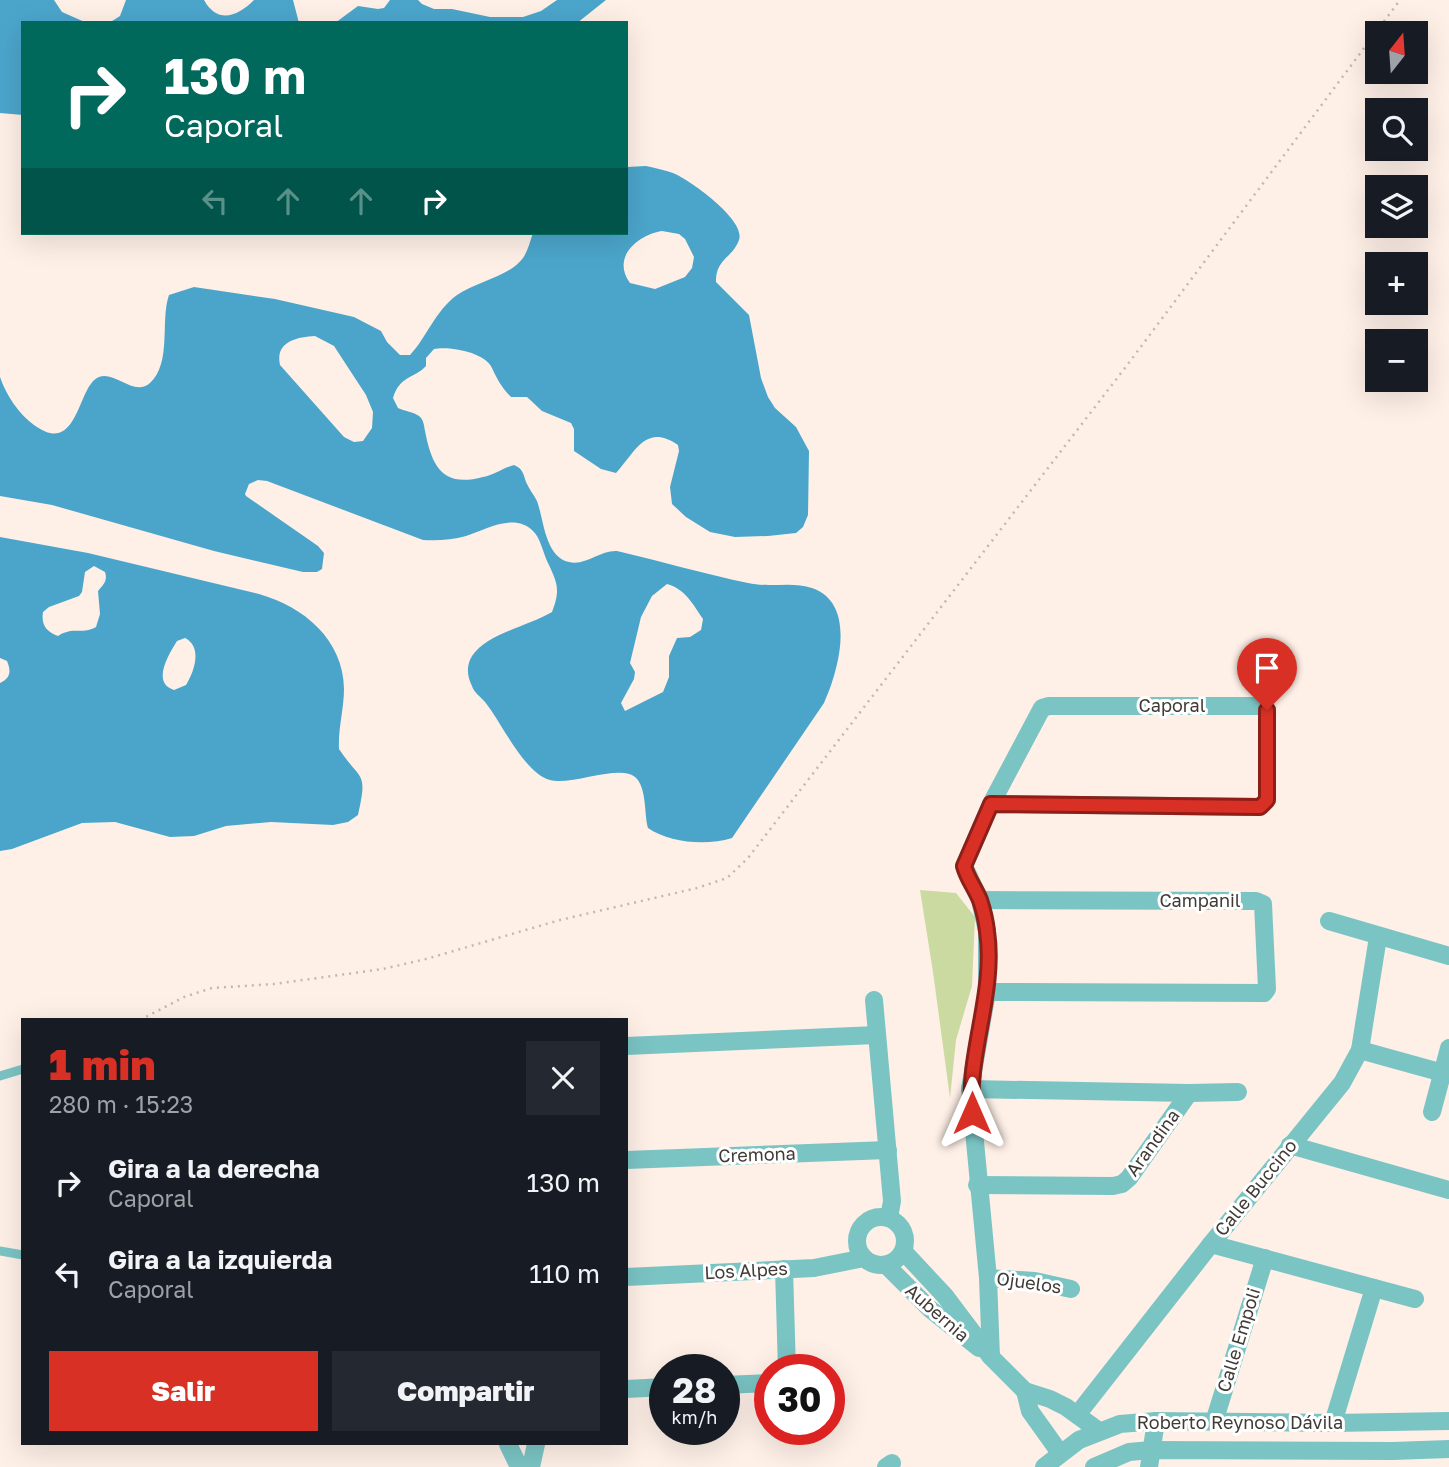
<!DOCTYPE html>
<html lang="es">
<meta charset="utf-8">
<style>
:root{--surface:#171b24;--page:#242831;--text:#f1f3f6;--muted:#9ea1a6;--accent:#d93025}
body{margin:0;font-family:"Golos Text",sans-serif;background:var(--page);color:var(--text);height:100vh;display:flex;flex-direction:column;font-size:26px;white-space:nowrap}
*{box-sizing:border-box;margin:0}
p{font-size:23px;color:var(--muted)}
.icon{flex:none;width:38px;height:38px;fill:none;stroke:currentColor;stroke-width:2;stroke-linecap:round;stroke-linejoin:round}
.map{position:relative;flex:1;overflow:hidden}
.sheet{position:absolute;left:21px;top:1018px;width:607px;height:427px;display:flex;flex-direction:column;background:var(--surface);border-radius:0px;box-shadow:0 7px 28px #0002}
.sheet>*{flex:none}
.banner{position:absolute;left:21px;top:21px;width:607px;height:214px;border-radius:0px;box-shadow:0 7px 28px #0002;background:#00695c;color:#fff;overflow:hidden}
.needle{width:46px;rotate:17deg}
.tools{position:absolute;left:1365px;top:21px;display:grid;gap:14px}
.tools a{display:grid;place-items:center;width:63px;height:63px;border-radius:0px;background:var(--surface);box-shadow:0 7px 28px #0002;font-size:35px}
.speed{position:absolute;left:649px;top:1354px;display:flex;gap:14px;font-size:35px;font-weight:700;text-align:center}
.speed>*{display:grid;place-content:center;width:91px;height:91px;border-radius:50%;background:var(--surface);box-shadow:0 7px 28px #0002;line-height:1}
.speed small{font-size:18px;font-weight:400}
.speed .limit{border:10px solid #d22;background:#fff;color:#111}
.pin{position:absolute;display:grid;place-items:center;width:60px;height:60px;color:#fff;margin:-72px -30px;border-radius:50% 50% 50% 0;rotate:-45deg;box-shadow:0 0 7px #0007}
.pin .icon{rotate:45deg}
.me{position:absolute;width:77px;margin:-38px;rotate:0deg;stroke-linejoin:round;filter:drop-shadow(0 0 5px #0008)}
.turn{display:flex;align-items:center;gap:24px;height:147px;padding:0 28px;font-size:32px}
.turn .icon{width:91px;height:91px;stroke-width:2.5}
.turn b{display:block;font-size:49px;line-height:60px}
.lanes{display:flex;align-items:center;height:66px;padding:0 28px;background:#0003;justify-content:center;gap:35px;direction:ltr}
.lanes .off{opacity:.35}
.round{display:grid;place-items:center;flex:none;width:74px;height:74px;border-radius:0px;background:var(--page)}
.headline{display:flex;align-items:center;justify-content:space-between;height:119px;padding:0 28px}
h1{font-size:42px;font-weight:800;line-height:52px;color:var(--accent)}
.action{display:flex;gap:14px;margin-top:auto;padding:14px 28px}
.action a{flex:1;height:80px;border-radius:0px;background:var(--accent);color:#fff;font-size:28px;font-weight:800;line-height:80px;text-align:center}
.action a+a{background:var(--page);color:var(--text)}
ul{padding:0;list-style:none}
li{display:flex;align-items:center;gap:21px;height:91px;padding:0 28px}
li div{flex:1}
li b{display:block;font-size:26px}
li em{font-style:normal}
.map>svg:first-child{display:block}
.green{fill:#cbdaa1}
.water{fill:#4ba5cb;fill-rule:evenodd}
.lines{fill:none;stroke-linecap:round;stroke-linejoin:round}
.path{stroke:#c3b7b0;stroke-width:2.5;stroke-dasharray:2 5;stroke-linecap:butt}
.service{stroke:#7bc4c4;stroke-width:9}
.minor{stroke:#7bc4c4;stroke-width:18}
.route-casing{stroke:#8d1f18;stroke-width:18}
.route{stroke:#d93025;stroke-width:12}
.labels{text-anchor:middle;stroke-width:6;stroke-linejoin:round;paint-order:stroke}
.street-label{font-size:18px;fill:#413b36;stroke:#fff}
</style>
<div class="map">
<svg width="1449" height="1467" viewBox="0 0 1449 1467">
<rect width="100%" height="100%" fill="#fef0e7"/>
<path class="green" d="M920 890 956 893 975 917 972 986 956 1040 950 1098 933 972Z"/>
<g class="water">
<path d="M0 0H54L62 12 87 23H23V115L0 113Z"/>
<path d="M126 0H204C218 25 238 16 254 0H293L299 23H109L120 16Z"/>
<path d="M390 0H418L422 4 434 9H452L490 17H523L541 11 557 0H606L577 23H335L358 6 378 9 384 8Z"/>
<path d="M646 166C655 168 665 170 673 173 690 180 746 220 739 240 732 259 716 258 716 282L749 315 761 378 768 397 775 408 796 427 809 451 808 515 803 527 796 533 768 536 735 537 710 532 686 517 672 504 670 487 679 451 678 445C646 423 636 451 616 473L601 469 574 451V429L571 423 542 411 527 397H511C502 388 497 379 492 368 485 352 449 346 434 349L426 358V366C414 379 400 375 393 398L398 408C404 411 414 412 419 416 424 420 424 426 425 431 432 466 442 488 483 477 494 475 503 468 514 465 523 469 523 473 526 482 529 489 534 495 537 501 544 520 545 557 569 562 586 566 600 550 617 551 661 561 704 574 748 583 769 588 793 581 812 588 858 604 838 672 824 703L732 838C706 846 670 843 648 828 644 814 647 787 635 777 620 764 571 786 550 780 524 773 502 723 485 702 481 697 474 693 472 686 467 676 466 666 472 656 488 633 529 626 552 612 561 589 557 582 547 561 543 552 540 537 533 531 514 512 486 530 466 536 452 540 437 541 423 540L267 481 258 480 249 484 245 494 246 496 318 546 324 553 322 569 317 572H303L214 551 52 505 0 496V377C6 395 19 414 34 425 79 458 77 385 99 377 115 371 134 397 150 383 172 363 160 320 169 295L194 287 275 299 354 317 381 331 387 342 400 355H410C427 337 435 311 457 295 476 282 510 276 523 258 528 251 530 241 533 233H626L627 167ZM662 231 679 234 685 239 694 257 692 268 685 277 655 289 630 283C611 257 638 235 662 231ZM315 336 334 346 366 395 373 412 372 428 363 441 354 442 344 437 280 365C275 342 296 337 315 336ZM667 584C685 589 693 604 703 619L701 630 690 637 677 638 669 656V677L663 692 625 711 621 703 634 679 635 672 630 663 641 617 652 596Z"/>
<path d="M0 537 88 553 259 594C304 607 343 639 344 689 344 709 338 729 339 749 361 782 368 770 358 815L348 822 333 825 271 822 226 826 194 836 170 837 115 822 82 823 12 849 0 851V683C11 678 11 671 7 661L0 658ZM94 566 105 572C108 581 103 585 98 591L100 614 96 627C82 635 73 626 58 636 46 631 41 625 43 612L49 607 79 596 82 592 85 572ZM185 638C203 647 194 672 186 685L174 690C151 683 169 654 177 641Z"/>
</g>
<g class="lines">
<path class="path" d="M140 1020 184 997 212 988 274 984 383 969 426 959 560 920 697 888 727 878 748 858 1128 364 1400 0"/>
<g class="service">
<path d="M0 1076 23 1069"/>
<path d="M0 1251 23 1255"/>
</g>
<g class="minor">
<path d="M991 804 1260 807 1267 800V710L1261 706H1049L1042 708 991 804 964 866 980 900 987 931V992L970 1089 988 1278 991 1357"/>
<path d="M980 900 1256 901 1263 904 1267 989 1264 993 987 992"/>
<path d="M1329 921 1449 956"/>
<path d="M874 1000 892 1201 889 1218"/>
<path d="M626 1046 876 1035"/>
<path d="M1360 1050 1443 1073"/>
<path d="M970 1089 1189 1093 1129 1178 1122 1184 1113 1186 977 1185"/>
<path d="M1189 1093 1238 1092"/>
<path d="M1432 1112 1449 1048"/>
<path d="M1290 1145 1449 1190"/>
<path d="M626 1160 888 1150"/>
<circle cx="881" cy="1241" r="24"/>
<path d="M1211 1244 1415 1299"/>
<path d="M903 1251 945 1296 991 1357 1025 1391 1050 1399 1066 1407 1099 1431"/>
<path d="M886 1265 930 1309 979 1348"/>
<path d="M784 1269 787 1370"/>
<path d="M626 1277 814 1268 864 1258"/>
<path d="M988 1278 1035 1281 1071 1289"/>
<path d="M724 1385 770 1383"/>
<path d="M626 1389 665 1387"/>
<path d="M1025 1391 1030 1411 1060 1453"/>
<path d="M1077 1415 1211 1244 1342 1083 1360 1050 1378 937"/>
<path d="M1214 1422 1265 1258"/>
<path d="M1333 1423 1374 1288"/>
<path d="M508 1444 519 1467"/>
<path d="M531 1467 536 1444"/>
<path d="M886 1467 892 1463"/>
<path d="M1044 1467 1079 1440 1120 1424 1156 1421 1333 1423 1449 1421"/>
<path d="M1094 1467 1129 1452 1151 1450 1393 1451 1449 1449"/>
<path d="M1149 1467 1156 1421"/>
</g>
</g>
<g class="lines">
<g class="route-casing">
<path id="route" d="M972 1113C967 1052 996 993 987 931 986 922 983 909 980 900 975 888 967 878 964 866L991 804 1260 807 1267 800V710"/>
</g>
<use href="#route" class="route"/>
</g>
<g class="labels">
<g class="street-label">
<text x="1172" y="712">Caporal</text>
<text x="1200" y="907">Campanil</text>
<text transform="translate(1153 1143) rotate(-54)" y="6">Arandina</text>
<text transform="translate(757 1155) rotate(-2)" y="6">Cremona</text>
<text transform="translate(1256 1188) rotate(-51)" y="6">Calle Buccino</text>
<text transform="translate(746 1271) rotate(-3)" y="6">Los Alpes</text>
<text transform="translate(1029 1283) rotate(8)" y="6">Ojuelos</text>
<text transform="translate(937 1313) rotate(41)" y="6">Aubernia</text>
<text transform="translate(1239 1340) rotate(-73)" y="6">Calle Empoli</text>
<text x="1240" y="1429">Roberto Reynoso Dávila</text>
</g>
</g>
</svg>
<div class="tools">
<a><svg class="needle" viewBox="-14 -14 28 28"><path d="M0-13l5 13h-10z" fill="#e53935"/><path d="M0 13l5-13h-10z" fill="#9ea1a6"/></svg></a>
<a><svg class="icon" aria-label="search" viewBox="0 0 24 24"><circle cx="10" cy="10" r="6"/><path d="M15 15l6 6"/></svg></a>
<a><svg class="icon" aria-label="layers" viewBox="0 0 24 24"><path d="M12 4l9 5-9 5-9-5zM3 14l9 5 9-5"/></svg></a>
<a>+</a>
<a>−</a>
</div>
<div class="speed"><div>28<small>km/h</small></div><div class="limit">30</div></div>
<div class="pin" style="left:1267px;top:710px;background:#d93025"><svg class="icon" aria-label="arrive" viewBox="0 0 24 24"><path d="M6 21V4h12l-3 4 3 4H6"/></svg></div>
<svg class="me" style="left:972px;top:1113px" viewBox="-20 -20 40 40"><path d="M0-17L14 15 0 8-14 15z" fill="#d93025" stroke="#fff" stroke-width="4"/></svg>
<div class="banner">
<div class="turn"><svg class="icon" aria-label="right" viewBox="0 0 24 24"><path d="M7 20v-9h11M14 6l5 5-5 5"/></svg><div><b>130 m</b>Caporal</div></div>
<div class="lanes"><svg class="icon off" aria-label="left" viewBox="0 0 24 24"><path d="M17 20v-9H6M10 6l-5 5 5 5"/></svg><svg class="icon off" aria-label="ahead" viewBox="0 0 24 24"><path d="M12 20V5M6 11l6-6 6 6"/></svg><svg class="icon off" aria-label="ahead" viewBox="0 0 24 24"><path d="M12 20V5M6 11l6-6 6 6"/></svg><svg class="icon" aria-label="right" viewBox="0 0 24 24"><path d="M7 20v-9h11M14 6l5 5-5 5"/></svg></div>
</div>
<section class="sheet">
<div class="headline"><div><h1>1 min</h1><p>280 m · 15:23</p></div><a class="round"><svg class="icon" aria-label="close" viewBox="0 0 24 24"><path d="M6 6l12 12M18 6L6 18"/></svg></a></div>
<ul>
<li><svg class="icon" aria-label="right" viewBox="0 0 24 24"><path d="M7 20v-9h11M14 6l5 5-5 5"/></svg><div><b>Gira a la derecha</b><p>Caporal</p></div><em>130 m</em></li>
<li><svg class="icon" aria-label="left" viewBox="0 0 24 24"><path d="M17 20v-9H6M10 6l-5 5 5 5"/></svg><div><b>Gira a la izquierda</b><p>Caporal</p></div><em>110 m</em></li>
</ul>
<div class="action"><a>Salir</a><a>Compartir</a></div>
</section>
</div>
